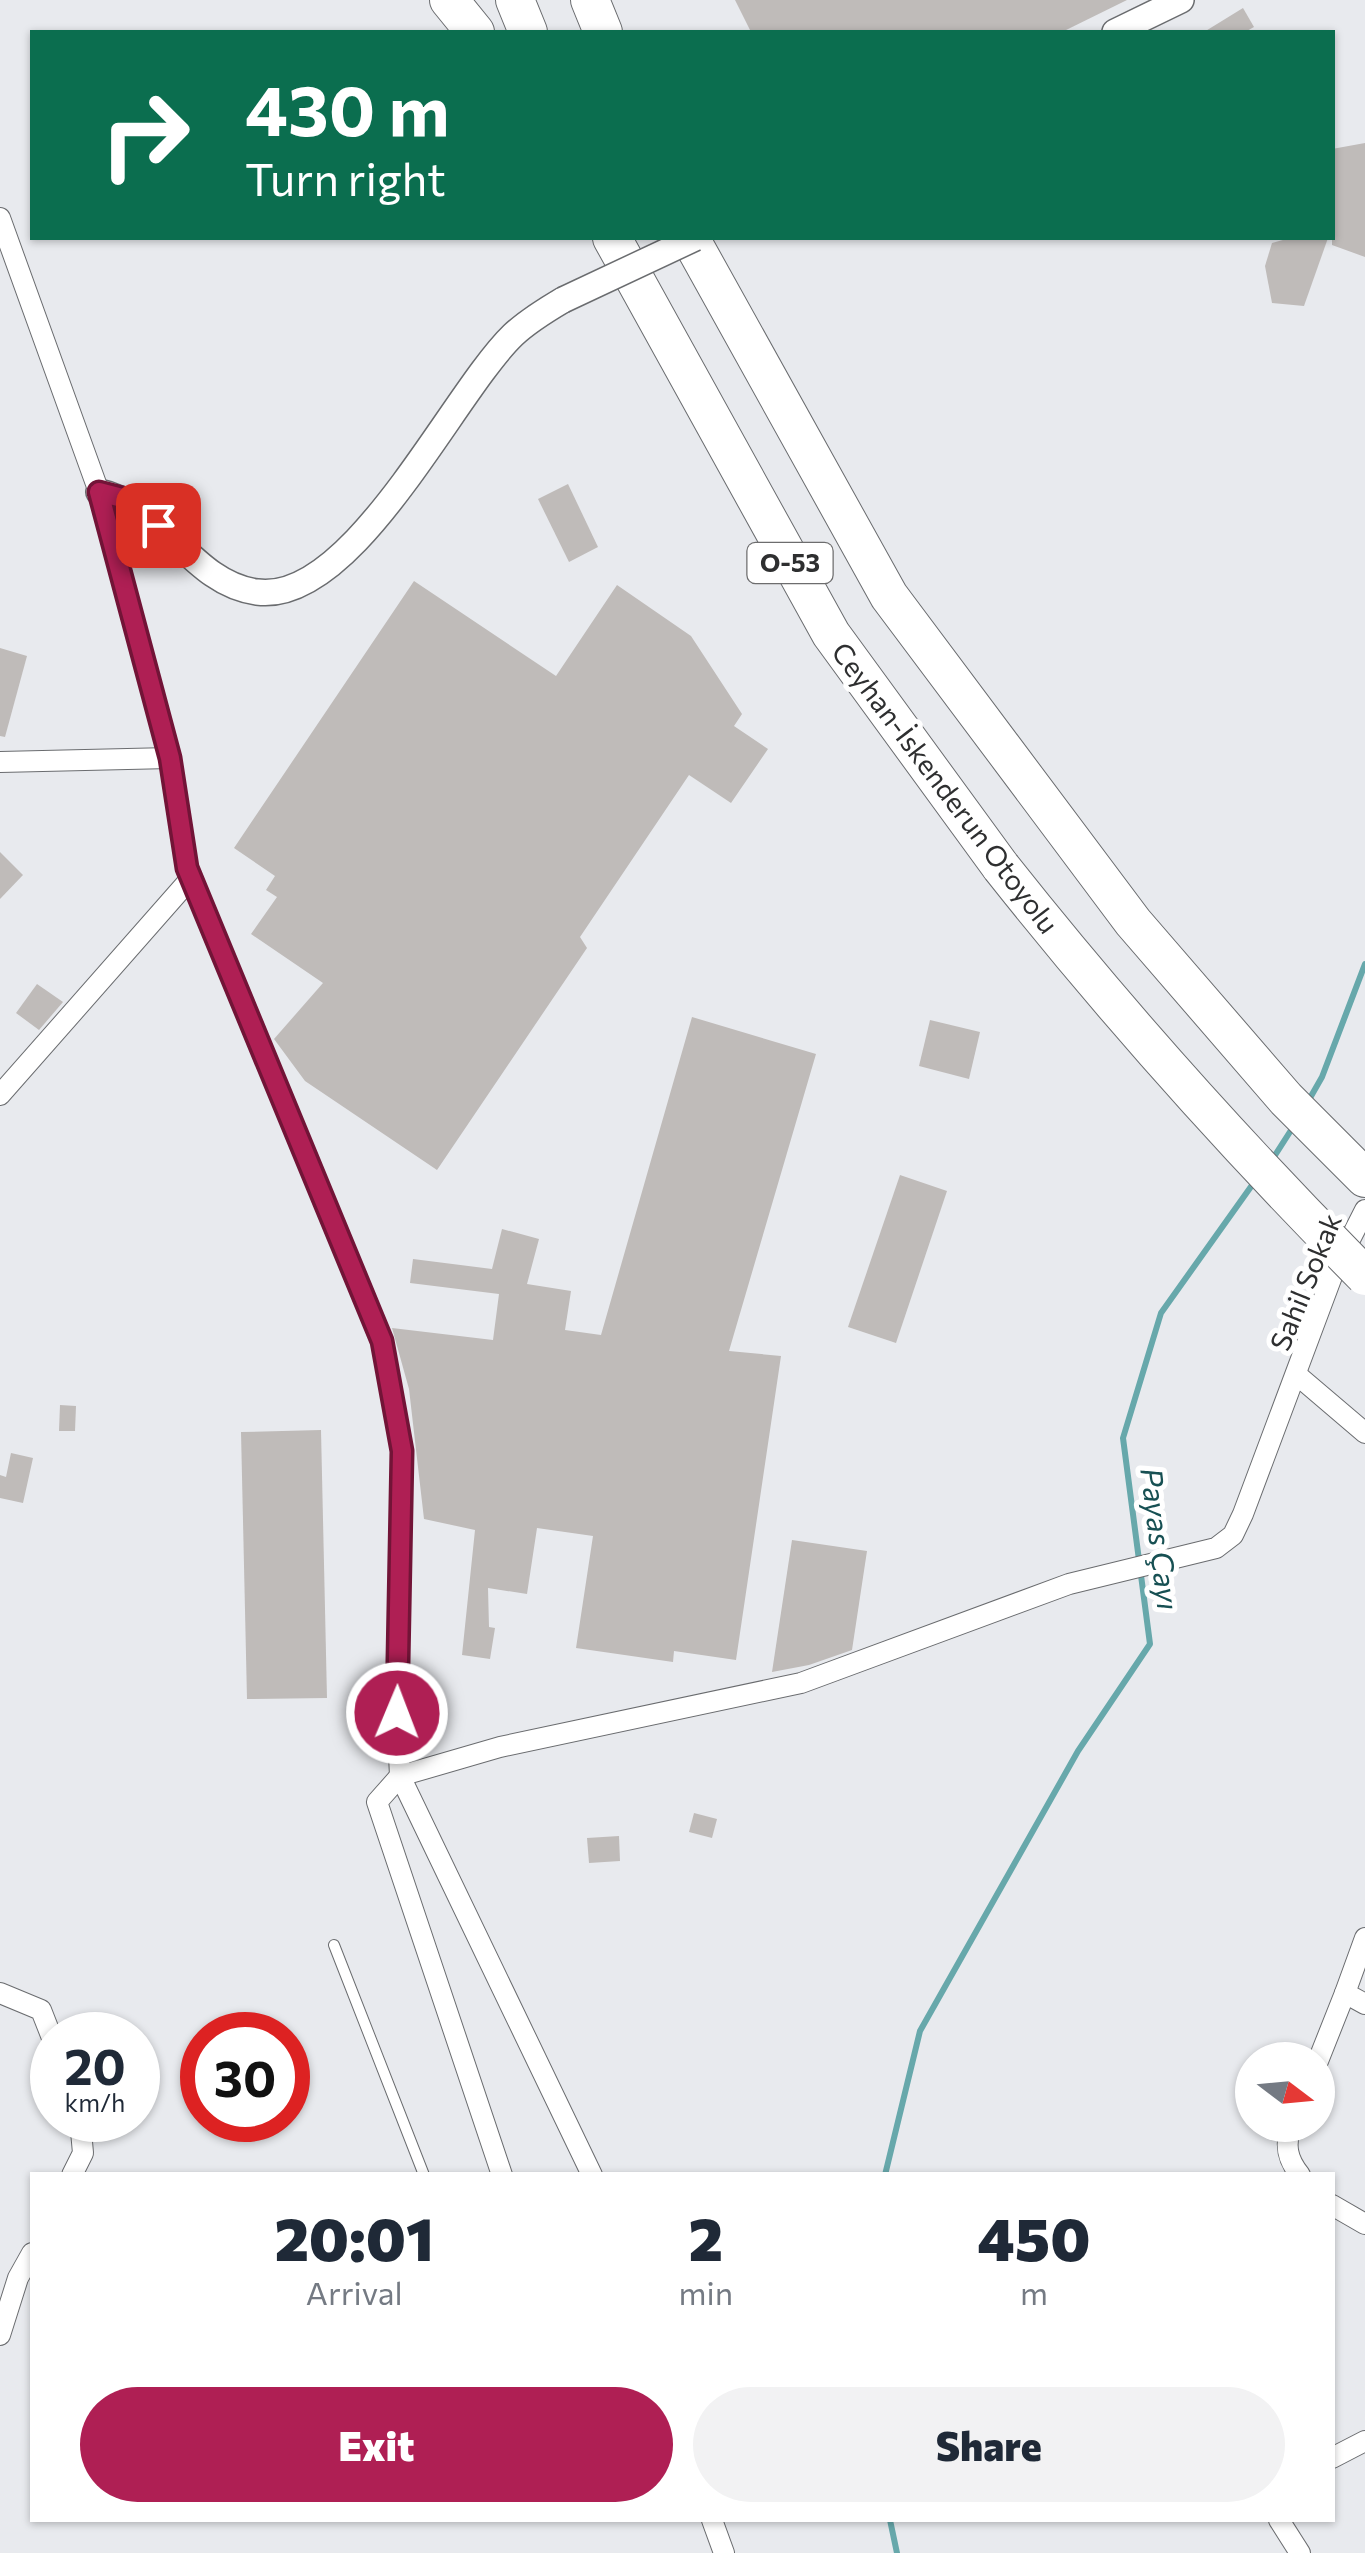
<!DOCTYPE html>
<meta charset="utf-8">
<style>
:root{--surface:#fff;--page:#f2f2f3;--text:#1f2937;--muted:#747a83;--accent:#af1f54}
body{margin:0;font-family:Commissioner,sans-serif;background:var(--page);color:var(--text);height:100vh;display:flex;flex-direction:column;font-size:38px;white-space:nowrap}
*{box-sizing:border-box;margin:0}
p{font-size:32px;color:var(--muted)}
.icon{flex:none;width:55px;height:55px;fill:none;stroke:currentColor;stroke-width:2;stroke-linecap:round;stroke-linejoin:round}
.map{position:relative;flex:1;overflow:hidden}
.sheet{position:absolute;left:30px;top:2172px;width:1305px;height:350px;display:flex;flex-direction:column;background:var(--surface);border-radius:0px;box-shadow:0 2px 8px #0004}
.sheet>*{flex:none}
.top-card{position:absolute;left:30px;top:30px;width:1305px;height:210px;border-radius:0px;box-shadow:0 2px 8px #0004;background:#0b6e4f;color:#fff;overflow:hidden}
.needle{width:65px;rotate:106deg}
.controls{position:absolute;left:1235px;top:2042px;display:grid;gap:20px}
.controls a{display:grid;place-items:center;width:100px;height:100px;border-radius:50%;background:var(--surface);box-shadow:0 2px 8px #0004;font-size:50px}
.speed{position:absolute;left:30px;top:2012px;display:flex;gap:20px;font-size:50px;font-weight:700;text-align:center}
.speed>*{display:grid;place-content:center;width:130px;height:130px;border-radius:50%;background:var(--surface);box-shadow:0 2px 8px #0004;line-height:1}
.speed small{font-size:25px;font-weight:400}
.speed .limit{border:15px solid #d22;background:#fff;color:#111}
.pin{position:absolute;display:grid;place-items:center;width:85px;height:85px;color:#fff;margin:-42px;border-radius:20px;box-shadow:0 5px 15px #0006}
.me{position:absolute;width:110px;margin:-55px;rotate:1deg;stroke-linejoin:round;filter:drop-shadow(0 0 8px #0008)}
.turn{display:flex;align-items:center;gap:35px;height:210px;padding:0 50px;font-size:45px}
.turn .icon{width:130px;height:130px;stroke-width:2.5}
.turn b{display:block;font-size:70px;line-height:85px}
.eta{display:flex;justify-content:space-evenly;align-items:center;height:170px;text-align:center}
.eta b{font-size:60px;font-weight:800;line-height:70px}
.button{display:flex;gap:20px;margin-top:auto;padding:20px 50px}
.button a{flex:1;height:115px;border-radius:60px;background:var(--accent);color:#fff;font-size:40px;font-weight:800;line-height:115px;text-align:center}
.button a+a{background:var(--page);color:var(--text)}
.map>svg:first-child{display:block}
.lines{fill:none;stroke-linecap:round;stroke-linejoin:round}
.stream{stroke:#67a8ab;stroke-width:6}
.building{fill:#bfbbb9}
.service-casing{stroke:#6a6c6f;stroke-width:12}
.minor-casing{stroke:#6a6c6f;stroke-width:22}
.tertiary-casing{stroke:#6a6c6f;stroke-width:28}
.motorway-casing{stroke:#6a6c6f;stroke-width:40}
.service{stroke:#fff;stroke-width:10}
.minor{stroke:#fff;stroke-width:20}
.tertiary{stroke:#fff;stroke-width:25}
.motorway{stroke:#fff;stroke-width:38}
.tertiary-bridge-casing{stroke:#6a6c6f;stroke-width:28;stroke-linecap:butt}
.motorway-bridge-casing{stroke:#6a6c6f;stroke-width:40;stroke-linecap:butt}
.tertiary-bridge{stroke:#fff;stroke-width:25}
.motorway-bridge{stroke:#fff;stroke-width:38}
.route-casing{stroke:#721437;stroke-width:25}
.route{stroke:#af1f54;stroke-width:18}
.labels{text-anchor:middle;stroke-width:10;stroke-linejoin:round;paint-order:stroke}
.shield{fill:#fff;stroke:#6d6d6e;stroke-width:2.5}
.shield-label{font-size:25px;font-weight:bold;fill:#2e2f30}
.street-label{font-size:28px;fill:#2e2f30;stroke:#fff}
.water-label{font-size:30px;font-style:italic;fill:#175053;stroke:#fff}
</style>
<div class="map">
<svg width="1365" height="2553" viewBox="0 0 1365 2553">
<rect width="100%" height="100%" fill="#e8eaee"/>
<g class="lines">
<g class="stream">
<path d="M1306 1105 1322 1077 1365 964"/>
<path d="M1272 1160 1295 1124"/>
<path d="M885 2175 920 2031 1078 1751 1150 1644 1123 1438 1161 1313 1255 1181"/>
<path d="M890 2520 897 2553"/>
</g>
</g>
<g class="building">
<path d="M735 0H1127L1062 32H751Z"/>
<path d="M1243 8 1254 27 1245 32H1204Z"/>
<path d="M1365 143V257L1332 245V149Z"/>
<path d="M1290 238H1328L1304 306 1272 303 1265 266 1272 243Z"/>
<path d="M568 484 598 547 569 562 538 499Z"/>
<path d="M414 581 556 676 617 585 691 636 742 714 734 726 768 749 731 803 689 775 580 937 587 948 437 1170 305 1081 274 1039 323 983 251 934 277 897 266 890 275 876 234 848Z"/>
<path d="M0 648 27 656 5 737 0 736Z"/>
<path d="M0 852 23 875 0 899Z"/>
<path d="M37 984 63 1002 39 1030 16 1013Z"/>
<path d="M692 1017 816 1054 729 1351 781 1356 736 1660 674 1651 673 1662 576 1648 593 1536 537 1528 527 1594 488 1588 489 1627 495 1628 490 1659 462 1655 475 1530 424 1519 409 1389 392 1328 493 1340 499 1294 410 1283 413 1259 492 1269 502 1229 539 1239 527 1284 571 1291 565 1330 601 1335Z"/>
<path d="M930 1020 980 1032 969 1079 919 1066Z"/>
<path d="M900 1175 947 1191 896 1343 848 1327Z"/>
<path d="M60 1405 76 1406 75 1431H59Z"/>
<path d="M321 1430 327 1698 247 1699 241 1432Z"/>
<path d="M11 1453 33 1458 23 1503 0 1498V1475L6 1477Z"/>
<path d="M792 1540 867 1551 852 1650 809 1665 772 1672Z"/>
<path d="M694 1813 717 1819 712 1838 689 1832Z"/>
<path d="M619 1836 620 1861 589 1863 587 1838Z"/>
</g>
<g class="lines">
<g class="service-casing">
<path id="service" d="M334 1945 424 2175"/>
</g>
<g class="minor-casing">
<g id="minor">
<path d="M0 218 99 492 170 758 187 868 382 1341 402 1451 397 1713 400 1776 592 2175"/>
<path d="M0 762 170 758"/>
<path d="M0 1095 191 878"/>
<path d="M1297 1375 1365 1433"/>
<path d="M1365 1938 1345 1993 1365 2004"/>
<path d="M0 1993 41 2010 52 2038"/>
<path d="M1318 2061 1345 1993"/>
<path d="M1292 2125C1284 2144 1287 2159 1300 2175"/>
<path d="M72 2175 83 2153 80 2120"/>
<path d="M502 2175 377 1802 400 1776 500 1747 801 1683 1069 1584 1216 1548 1233 1535 1243 1514 1334 1271 1365 1210"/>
<path d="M1332 2205 1365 2224"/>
<path d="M0 2335 18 2278 32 2253"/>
<path d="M1332 2458 1365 2441"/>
<path d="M712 2520 724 2553"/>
<path d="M1279 2520 1300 2553"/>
</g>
</g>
<g class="tertiary-casing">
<g id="tertiary">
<path d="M1115 32 1181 0"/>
<path d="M99 492C163 505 192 584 257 592 353 605 452 394 513 335 528 321 546 310 563 300"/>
</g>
</g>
<g class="motorway-casing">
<g id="motorway">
<path d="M449 0 475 32"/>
<path d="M515 0 528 32"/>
<path d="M590 0 603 32"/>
<path d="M612 238 831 634 1001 867"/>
<path d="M690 238 889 596 1133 922 1286 1099 1365 1178"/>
</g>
</g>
<use href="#service" class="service"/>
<use href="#minor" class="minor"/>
<use href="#tertiary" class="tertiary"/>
<use href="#motorway" class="motorway"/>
<g class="tertiary-bridge-casing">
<path id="tertiary-bridge" d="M563 300 695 238"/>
</g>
<g class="motorway-bridge-casing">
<path id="motorway-bridge" d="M1001 867C1115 1011 1236 1146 1365 1276"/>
</g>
<use href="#tertiary-bridge" class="tertiary-bridge"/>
<use href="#motorway-bridge" class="motorway-bridge"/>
</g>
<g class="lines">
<g class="route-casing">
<path id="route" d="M158 525 130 500 99 492 170 758 187 868 382 1341 402 1451 397 1713"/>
</g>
<use href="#route" class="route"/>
</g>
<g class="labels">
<rect class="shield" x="747.5" y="543" width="85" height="40" rx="8"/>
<g class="shield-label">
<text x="790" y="572">O-53</text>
</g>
<g class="street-label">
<text transform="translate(945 788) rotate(53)" y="10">Ceyhan-İskenderun Otoyolu</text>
<text transform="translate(1306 1282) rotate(-68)" y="10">Sahil Sokak</text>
</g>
<g class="water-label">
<text transform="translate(1159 1539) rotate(83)" y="10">Payas Çayı</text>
</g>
</g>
</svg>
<div class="controls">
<a><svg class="needle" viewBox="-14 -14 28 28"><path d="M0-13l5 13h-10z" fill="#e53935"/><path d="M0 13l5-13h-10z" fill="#747a83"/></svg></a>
</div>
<div class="speed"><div>20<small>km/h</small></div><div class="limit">30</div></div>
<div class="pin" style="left:158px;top:525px;background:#d93025"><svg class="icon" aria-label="arrive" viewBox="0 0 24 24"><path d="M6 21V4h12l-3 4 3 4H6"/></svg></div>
<svg class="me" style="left:397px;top:1713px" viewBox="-20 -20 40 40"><circle r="17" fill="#af1f54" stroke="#fff" stroke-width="3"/><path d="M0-11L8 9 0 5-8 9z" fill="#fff"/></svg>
<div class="top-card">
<div class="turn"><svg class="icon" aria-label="right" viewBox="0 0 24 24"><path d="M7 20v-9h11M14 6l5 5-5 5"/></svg><div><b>430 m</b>Turn right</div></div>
</div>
<section class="sheet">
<div class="eta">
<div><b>20:01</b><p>Arrival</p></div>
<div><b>2</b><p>min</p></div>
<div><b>450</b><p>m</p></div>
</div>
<div class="button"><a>Exit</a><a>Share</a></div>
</section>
</div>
